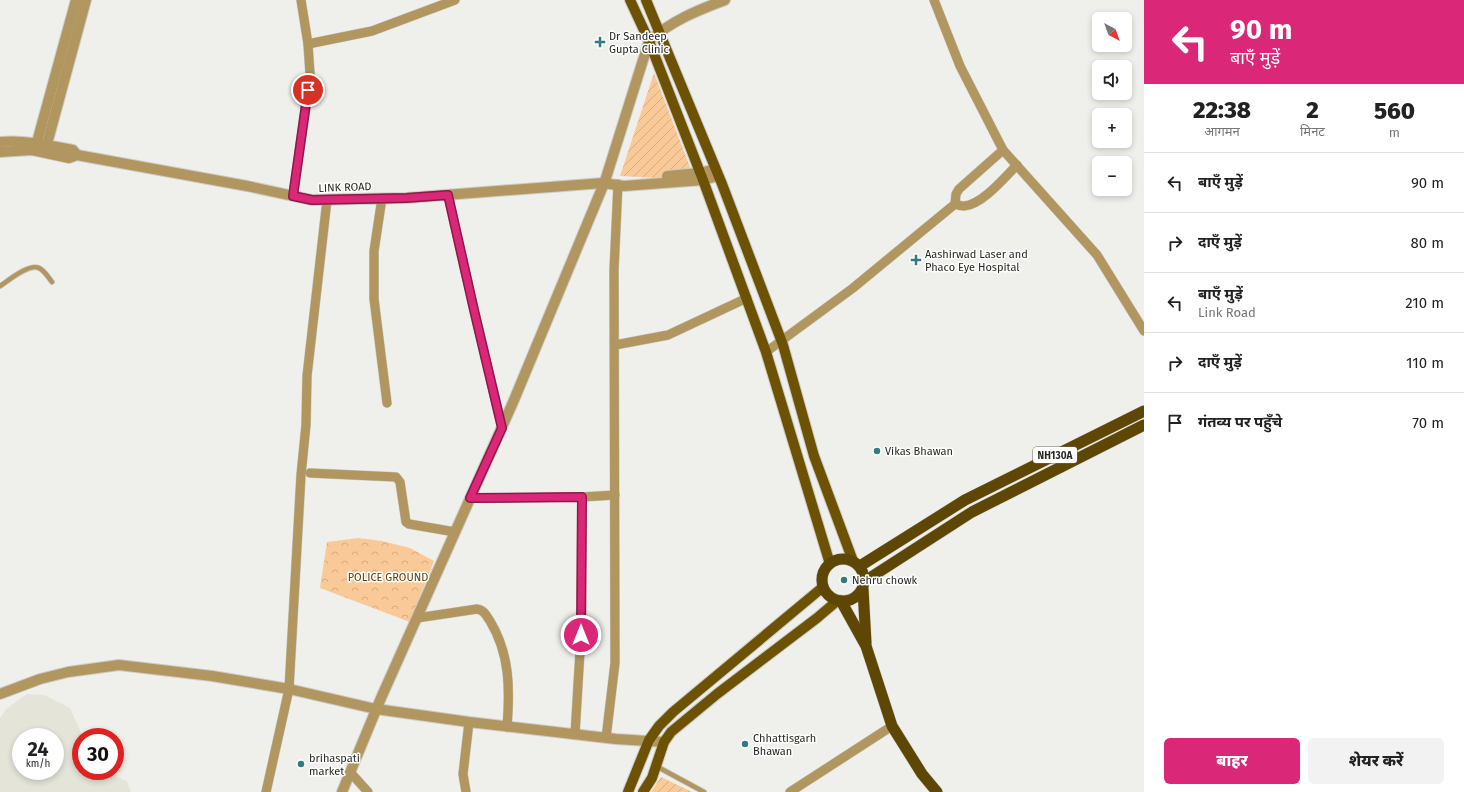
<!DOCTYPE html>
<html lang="hi">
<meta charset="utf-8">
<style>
:root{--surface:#fff;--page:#f2f2f2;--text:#222;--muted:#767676;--line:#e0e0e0;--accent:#db2777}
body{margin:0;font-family:"Fira Sans","Noto Sans Devanagari",sans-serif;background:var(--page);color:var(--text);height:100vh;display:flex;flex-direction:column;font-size:15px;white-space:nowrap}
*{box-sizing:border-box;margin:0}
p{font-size:13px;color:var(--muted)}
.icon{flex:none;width:22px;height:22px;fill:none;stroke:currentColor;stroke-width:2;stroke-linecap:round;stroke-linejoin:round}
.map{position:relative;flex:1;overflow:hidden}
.drawer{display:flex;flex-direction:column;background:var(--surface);width:320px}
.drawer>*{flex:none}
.banner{background:#db2777;color:#fff;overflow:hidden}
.needle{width:26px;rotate:139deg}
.tools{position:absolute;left:1092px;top:12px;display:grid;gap:8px}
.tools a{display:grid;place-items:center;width:40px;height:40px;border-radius:6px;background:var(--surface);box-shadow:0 2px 6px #0003;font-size:20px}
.speed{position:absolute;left:12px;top:728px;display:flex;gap:8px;font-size:20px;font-weight:700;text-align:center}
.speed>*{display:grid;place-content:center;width:52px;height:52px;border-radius:50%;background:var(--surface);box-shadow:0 2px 6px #0003;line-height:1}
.speed small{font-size:10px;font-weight:400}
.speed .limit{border:6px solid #d22;background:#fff;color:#111}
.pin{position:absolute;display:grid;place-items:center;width:34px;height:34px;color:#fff;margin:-17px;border:2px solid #fff;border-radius:50%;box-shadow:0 1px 4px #0007}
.me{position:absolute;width:44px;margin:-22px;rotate:0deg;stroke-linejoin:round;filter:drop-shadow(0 0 3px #0008)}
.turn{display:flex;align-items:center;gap:14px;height:84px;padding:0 20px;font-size:18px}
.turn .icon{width:52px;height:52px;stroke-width:2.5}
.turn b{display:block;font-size:28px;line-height:34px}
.eta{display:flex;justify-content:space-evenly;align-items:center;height:68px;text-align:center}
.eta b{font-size:24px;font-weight:800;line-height:28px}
.primary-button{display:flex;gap:8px;margin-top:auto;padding:8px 20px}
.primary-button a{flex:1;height:46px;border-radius:6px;background:var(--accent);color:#fff;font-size:16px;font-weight:800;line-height:46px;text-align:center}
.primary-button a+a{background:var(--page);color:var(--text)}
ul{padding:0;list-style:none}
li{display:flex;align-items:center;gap:12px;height:60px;padding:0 20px;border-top:1px solid var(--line)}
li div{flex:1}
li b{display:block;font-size:15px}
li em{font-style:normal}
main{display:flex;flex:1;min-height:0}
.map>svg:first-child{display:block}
.built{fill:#e4e4d9;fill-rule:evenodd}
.park{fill:url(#park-crowns)}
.garden{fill:url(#garden-furrows)}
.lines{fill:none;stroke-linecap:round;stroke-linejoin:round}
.service-casing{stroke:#cbcbc8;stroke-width:6}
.minor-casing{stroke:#cbcbc8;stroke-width:10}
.tertiary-casing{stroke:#cbcbc8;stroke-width:12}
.primary-casing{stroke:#cbcbc8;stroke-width:12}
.trunk-casing{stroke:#cbcbc8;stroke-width:12}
.service{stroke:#b1975f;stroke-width:4.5}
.minor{stroke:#b1975f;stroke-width:9}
.tertiary{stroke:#b1975f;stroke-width:10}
.primary{stroke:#6d5203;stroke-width:10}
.trunk{stroke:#5e4704;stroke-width:11}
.route-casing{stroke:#8e194d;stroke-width:10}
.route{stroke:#db2777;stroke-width:7}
.poi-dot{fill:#337b82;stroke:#fffffe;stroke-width:1.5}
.labels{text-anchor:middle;stroke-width:3;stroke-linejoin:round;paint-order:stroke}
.shield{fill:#fffffe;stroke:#686867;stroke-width:1}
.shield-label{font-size:10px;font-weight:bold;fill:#272726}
.poi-label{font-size:11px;fill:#272726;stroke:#fffffe;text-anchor:start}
.street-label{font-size:11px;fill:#272726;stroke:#fffffe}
.park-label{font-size:11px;fill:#673b00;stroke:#fffffe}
</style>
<main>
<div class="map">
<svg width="1144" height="792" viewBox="0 0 1144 792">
<defs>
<pattern id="park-crowns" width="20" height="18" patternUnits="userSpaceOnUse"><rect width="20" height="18" fill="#fac998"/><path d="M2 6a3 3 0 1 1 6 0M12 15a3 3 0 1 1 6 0" fill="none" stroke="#d6ad83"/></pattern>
<pattern id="garden-furrows" width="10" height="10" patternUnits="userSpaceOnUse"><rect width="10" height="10" fill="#fac998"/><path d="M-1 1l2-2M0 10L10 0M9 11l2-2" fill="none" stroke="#d6ad83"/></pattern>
</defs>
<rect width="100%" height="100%" fill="#efefeb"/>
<path class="built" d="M27 694 44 695 70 708 83 737H81V771H108L110 774 127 781 131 792H0V718L6 709ZM21 737H55V771H21Z"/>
<path class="park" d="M358 538 382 541 410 548 434 561 410 622 320 588 327 542Z"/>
<g class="garden">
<path d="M654 73 695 180 620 176Z"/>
<path d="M661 777 692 792H651Z"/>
</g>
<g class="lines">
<g class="service-casing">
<g id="service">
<path d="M0 286C8 281 29 263 39 268 45 271 48 277 52 282"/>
<path d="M656 766 704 792"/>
</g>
</g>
<g class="minor-casing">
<g id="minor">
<path d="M934 0 960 66 1003 150 1097 255 1144 331"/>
<path d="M308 44 372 31 455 0"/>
<path d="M448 195 474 310 502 428"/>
<path d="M293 196 310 74 308 44 301 0"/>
<path d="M382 198 374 251V299L387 403"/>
<path d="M955 204C958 205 961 206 964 206 982 205 1005 177 1017 165"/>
<path d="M615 345 668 335 747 298"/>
<path d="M766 352 853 288 955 204 956 194 959 189 1003 150"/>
<path d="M310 473 396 477 400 482 406 522 409 524 455 532"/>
<path d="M471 498 582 497 615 495"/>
<path d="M417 618 477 609C484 610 486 615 490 621 510 654 510 689 507 727"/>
<path d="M575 734 581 635 582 497"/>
<path d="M606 738 615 663 614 270 618 184"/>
<path d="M350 772 368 792"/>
<path d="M266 792 289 689 301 475 306 425 307 376 327 200"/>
<path d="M466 792 463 774 469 722"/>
<path d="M790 792 892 726"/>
</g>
</g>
<g class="tertiary-casing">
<g id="tertiary">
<path d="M0 142C25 140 48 145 73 150L77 155"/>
<path d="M37 142 76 0"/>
<path d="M47 144 86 0"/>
<path d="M0 152 32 150 69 158 77 155 247 186 312 200 406 198 603 183 624 186 703 180 718 176"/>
<path d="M667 176 700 173 715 169"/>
<path d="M0 694 40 679 68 672 119 665 212 676 289 689 376 709 469 722 616 739 664 742"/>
<path d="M342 792 381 698 514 400 605 181 649 41C671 21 698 10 725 0"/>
</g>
</g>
<g class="primary-casing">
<g id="primary">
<path d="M630 0 649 41 703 180 766 352 830 564"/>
<path d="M646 0 722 184 783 345 814 456 853 561"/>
<path d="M628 792 649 740 659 726 673 712 823 587"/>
<path d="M643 792 652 778 664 742 671 732 717 694 817 618 837 601"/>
</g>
</g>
<g class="trunk-casing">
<g id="trunk">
<circle cx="843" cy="580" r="21"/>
<path d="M860 566 965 500 1144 411"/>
<path d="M865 581 972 512 1144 425"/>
<path d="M863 589 866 643"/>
<path d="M841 601 866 646 892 726 922 774 937 792"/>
</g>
</g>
<use href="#service" class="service"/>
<use href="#minor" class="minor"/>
<use href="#tertiary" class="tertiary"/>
<use href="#primary" class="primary"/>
<use href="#trunk" class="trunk"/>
</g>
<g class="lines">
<g class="route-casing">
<path id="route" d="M308 90 293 196 312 200 406 198 448 195 474 310 502 428 470 498 582 497 581 635"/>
</g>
<use href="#route" class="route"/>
</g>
<g class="poi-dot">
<path d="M598 36h4v4h4v4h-4v4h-4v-4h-4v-4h4z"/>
<path d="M914 254h4v4h4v4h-4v4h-4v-4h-4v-4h4z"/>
<circle cx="877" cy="451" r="4"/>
<circle cx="844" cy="580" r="4"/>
<circle cx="745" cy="744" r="4"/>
<circle cx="301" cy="764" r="4"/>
</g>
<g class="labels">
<rect class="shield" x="1033" y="447" width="44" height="16" rx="3"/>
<g class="shield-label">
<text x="1055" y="459">NH130A</text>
</g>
<g class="poi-label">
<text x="609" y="40">Dr Sandeep<tspan x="609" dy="13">Gupta Clinic</tspan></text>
<text x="925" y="258">Aashirwad Laser and<tspan x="925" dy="13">Phaco Eye Hospital</tspan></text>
<text x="885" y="455">Vikas Bhawan</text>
<text x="852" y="584">Nehru chowk</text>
<text x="753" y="742">Chhattisgarh<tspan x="753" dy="13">Bhawan</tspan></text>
<text x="309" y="762">brihaspati<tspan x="309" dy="13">market</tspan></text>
</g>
<g class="street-label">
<text transform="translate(345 187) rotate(-2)" y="4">LINK ROAD</text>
</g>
<g class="park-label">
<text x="388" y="581">POLICE GROUND</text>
</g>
</g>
</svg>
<div class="tools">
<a><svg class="needle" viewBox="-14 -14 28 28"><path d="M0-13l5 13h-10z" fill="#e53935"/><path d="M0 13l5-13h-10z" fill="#767676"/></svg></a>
<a><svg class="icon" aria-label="sound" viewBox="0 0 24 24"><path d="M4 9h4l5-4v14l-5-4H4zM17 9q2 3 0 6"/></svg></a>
<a>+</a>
<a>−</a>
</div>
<div class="speed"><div>24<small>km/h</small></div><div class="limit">30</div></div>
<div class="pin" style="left:308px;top:90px;background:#d93025"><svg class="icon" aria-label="arrive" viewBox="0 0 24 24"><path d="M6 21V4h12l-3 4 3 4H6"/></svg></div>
<svg class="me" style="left:581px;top:635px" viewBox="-20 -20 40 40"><circle r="17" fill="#db2777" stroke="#fff" stroke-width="3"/><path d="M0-11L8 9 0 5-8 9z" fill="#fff"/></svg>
</div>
<section class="drawer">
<div class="banner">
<div class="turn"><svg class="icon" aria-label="left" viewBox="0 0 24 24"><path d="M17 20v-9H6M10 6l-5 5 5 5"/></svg><div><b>90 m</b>बाएँ मुड़ें</div></div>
</div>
<div class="eta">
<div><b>22:38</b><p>आगमन</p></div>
<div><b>2</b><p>मिनट</p></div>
<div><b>560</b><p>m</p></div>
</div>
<ul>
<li><svg class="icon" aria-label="left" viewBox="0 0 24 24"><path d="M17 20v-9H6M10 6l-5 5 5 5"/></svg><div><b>बाएँ मुड़ें</b></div><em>90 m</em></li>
<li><svg class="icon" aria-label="right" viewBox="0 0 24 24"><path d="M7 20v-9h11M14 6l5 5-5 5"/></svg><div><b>दाएँ मुड़ें</b></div><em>80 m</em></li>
<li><svg class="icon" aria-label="left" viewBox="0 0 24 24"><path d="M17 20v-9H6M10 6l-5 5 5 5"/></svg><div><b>बाएँ मुड़ें</b><p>Link Road</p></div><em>210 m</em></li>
<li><svg class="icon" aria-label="right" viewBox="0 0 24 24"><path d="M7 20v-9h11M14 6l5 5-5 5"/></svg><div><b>दाएँ मुड़ें</b></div><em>110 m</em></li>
<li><svg class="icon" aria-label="arrive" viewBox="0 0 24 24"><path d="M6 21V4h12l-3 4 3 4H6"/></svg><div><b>गंतव्य पर पहुँचे</b></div><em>70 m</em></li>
</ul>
<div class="primary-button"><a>बाहर</a><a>शेयर करें</a></div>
</section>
</main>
